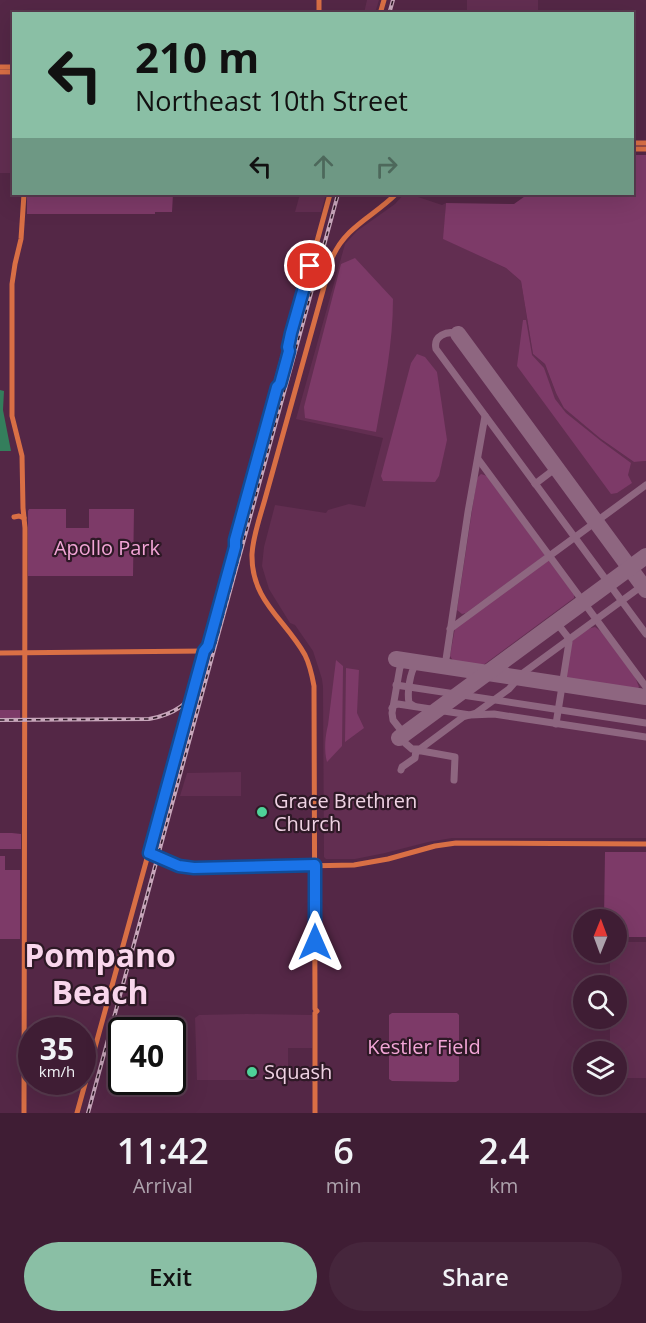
<!DOCTYPE html>
<style>
:root{--surface:#3f1d34;--page:#46263c;--text:#f1f3f6;--muted:#ada2ac;--line:#583b4f;--accent:#8abfa5}
body{margin:0;font-family:"Open Sans",sans-serif;background:var(--page);color:var(--text);height:100vh;display:flex;flex-direction:column;font-size:22px;white-space:nowrap}
*{box-sizing:border-box;margin:0}
p{font-size:20px;color:var(--muted)}
.icon{flex:none;width:33px;height:33px;fill:none;stroke:currentColor;stroke-width:2;stroke-linecap:round;stroke-linejoin:round}
.map{position:relative;height:1113px;overflow:hidden}
.sheet{display:flex;flex-direction:column;background:var(--surface);flex:1}
.sheet>*{flex:none}
.banner{position:absolute;left:12px;top:12px;width:622px;height:183px;border-radius:0px;box-shadow:0 6px 24px #0002,0 0 0 2px var(--line);background:#8abfa5;color:#111;overflow:hidden}
.needle{width:39px;rotate:1deg}
.controls{position:absolute;left:573px;top:909px;display:grid;gap:12px}
.controls a{display:grid;place-items:center;width:54px;height:54px;border-radius:50%;background:var(--surface);box-shadow:0 6px 24px #0002,0 0 0 2px var(--line);font-size:30px}
.speed{position:absolute;left:18px;top:1017px;display:flex;gap:12px;font-size:30px;font-weight:700;text-align:center}
.speed>*{display:grid;place-content:center;width:78px;height:78px;border-radius:50%;background:var(--surface);box-shadow:0 6px 24px #0002,0 0 0 2px var(--line);line-height:1}
.speed small{font-size:15px;font-weight:400}
.speed .limit{border:3px solid #111;border-radius:9px;background:#fff;color:#111}
.pin{position:absolute;display:grid;place-items:center;width:51px;height:51px;color:#fff;margin:-26px;border:3px solid #fff;border-radius:50%;box-shadow:0 2px 6px #0007}
.me{position:absolute;width:66px;margin:-33px;rotate:0deg;stroke-linejoin:round;filter:drop-shadow(0 0 4px #0008)}
.turn{display:flex;align-items:center;gap:21px;height:126px;padding:0 24px;font-size:27px}
.turn .icon{width:78px;height:78px;stroke-width:2.5}
.turn b{display:block;font-size:42px;line-height:51px}
.lanes{display:flex;align-items:center;height:57px;padding:0 24px;background:#0003;justify-content:center;gap:30px;direction:ltr}
.lanes .off{opacity:.35}
.eta{display:flex;justify-content:space-evenly;align-items:center;height:102px;text-align:center}
.eta b{font-size:36px;font-weight:600;line-height:42px}
.primary-button{display:flex;gap:12px;margin-top:auto;padding:12px 24px}
.primary-button a{flex:1;height:69px;border-radius:36px;background:var(--accent);color:#111;font-size:24px;font-weight:600;line-height:69px;text-align:center}
.primary-button a+a{background:var(--page);color:var(--text)}
.map>svg:first-child{display:block}
.built{fill:#622e51}
.green{fill:#7d3a68}
.water{fill:#347e5c}
.lines{fill:none;stroke-linecap:round;stroke-linejoin:round}
.taxiway{stroke:#8e6680;stroke-width:7}
.runway{stroke:#8e6680;stroke-width:16}
.secondary{stroke:#d96f45;stroke-width:5}
.rail-casing{stroke:#c7a6ba;stroke-width:4}
.rail{stroke:#2e1926;stroke-width:1.5;stroke-dasharray:4.5;stroke-linecap:butt}
.route-casing{stroke:#114b97;stroke-width:15}
.route{stroke:#1a73e8;stroke-width:10}
.poi-dot{fill:#4ed399;stroke:#2e1926;stroke-width:2}
.labels{text-anchor:middle;stroke-width:4.5;stroke-linejoin:round;paint-order:stroke}
.park-label{font-size:20px;fill:#f2a5d6;stroke:#2e1926}
.poi-label{font-size:20px;fill:#efd2e3;stroke:#2e1926;text-anchor:start}
.town-label{font-size:32px;font-weight:bold;fill:#f9d6ec;stroke:#2e1926}
</style>
<div class="map">
<svg width="646" height="1113" viewBox="0 0 646 1113">
<rect width="100%" height="100%" fill="#542746"/>
<g class="built">
<path d="M367 0H379L375 13H364Z"/>
<path d="M467 0H538V13L467 14Z"/>
<rect x="0" y="75" width="13" height="98"/>
<path d="M300 194H326L321 212H295Z"/>
<path d="M404 194 418 197 442 205 446 203 444 239 506 268 521 281 533 354 545 364 556 393 601 439 634 462 646 461V838H452L428 842 385 853 355 859H326L324 857 323 687 322 679 313 651 295 625 290 623 269 589 262 566 264 547 275 505 326 513 328 510 349 504 365 507 383 438 296 419 345 244 357 231 395 204Z"/>
<path d="M241 772V796H180L187 773Z"/>
<path d="M617 942H646V1078H617L616 1052 610 1051V1019L616 1018V986L610 985V953L616 952Z"/>
<path d="M247 1014 312 1015V1048H288V1080H197L195 1018 199 1015Z"/>
</g>
<g class="green">
<path d="M633 155H646V461L634 462 601 439 564 408 556 393 545 364 533 354 521 281 506 268 443 239 446 203 514 204 528 194H633Z"/>
<path d="M27 194H173L172 212H155V214H27Z"/>
<path d="M355 258 393 299C393 344 384 388 376 432L305 418 304 407 341 264Z"/>
<path d="M523 320H526L532 355 544 368 555 399 566 413 601 441 631 463 628 475 632 483 617 493 611 494 517 366Z"/>
<path d="M417 354 425 357 437 372 447 440 439 476 435 482 383 481 381 476 411 363Z"/>
<path d="M481 474 487 476 544 554V556L466 613 462 614 457 610 477 478Z"/>
<path d="M29 509H66V528H89V509H134L133 576H28V511Z"/>
<path d="M547 561H549L574 594V598L482 666 454 662 450 656 455 628Z"/>
<path d="M595 627 602 632 635 677 639 687 637 690 568 679 566 675 571 642 587 629Z"/>
<path d="M336 660 343 666V670L342 746 327 762C324 751 325 736 328 725Z"/>
<path d="M346 668 359 670 357 713 364 728 345 742Z"/>
<rect x="0" y="710" width="20" height="9"/>
<path d="M12 833 21 834V849H0V833Z"/>
<path d="M605 852H646V937H617L616 920 604 919Z"/>
<path d="M0 856H5V870H20V939H0Z"/>
<path d="M392 1013H457L459 1015V1080L456 1082 392 1081 389 1079V1015Z"/>
</g>
<path class="water" d="M0 390 4 391 3 410 11 451H0Z"/>
<g class="lines">
<g class="taxiway">
<path d="M458 334C447 330 433 336 436 349L646 634"/>
<path d="M478 459 646 687"/>
<path d="M535 484 556 468"/>
<path d="M556 622 567 636 569 642 556 724"/>
<path d="M450 629 646 485"/>
<path d="M445 666 468 512 485 416"/>
<path d="M396 685 646 723"/>
<path d="M414 706 409 703C407 692 410 672 416 664L420 663"/>
<path d="M392 708 394 705 398 704 470 715 494 714 646 737"/>
<path d="M407 732 404 738 405 743 412 749H420L463 717 476 713 509 689 523 673 646 583"/>
<path d="M404 734 393 720 392 713 400 667 404 663 412 661"/>
<path d="M401 770 402 767 415 758 416 750 455 757 454 780"/>
</g>
<g class="runway">
<path d="M458 334 646 590"/>
<path d="M396 659 646 697"/>
<path d="M399 738 646 556"/>
</g>
<g class="secondary">
<path d="M319 0V14"/>
<path d="M380 14 384 0"/>
<path d="M0 67H14"/>
<path d="M0 72H14"/>
<path d="M633 143H646"/>
<path d="M633 149H646"/>
<path d="M24 194 21 239 15 264 12 284V416L22 456 23 508 25 528 24 1113"/>
<path d="M277 387 276 382 285 349 288 347 330 194"/>
<path d="M14 517 19 516 24 518"/>
<path d="M205 650 208 646 235 547 234 542 277 387 280 384 289 351 288 347"/>
<path d="M0 653 204 651"/>
<path d="M149 853 179 866 200 868 354 865 388 859 435 846 456 843 646 844"/>
<path d="M77 1113 204 651V645L231 546 234 542"/>
<path d="M315 1113V1013L317 1011 315 1009 314 686C312 675 310 665 305 655 285 619 251 601 252 554 253 536 260 517 265 499L332 258C346 226 373 217 396 194"/>
</g>
<g class="rail-casing">
<g id="rail">
<path d="M389 14 393 0"/>
<path d="M0 720 149 719C173 715 191 703 202 682"/>
<path d="M88 1113 338 194"/>
</g>
</g>
<use href="#rail" class="rail"/>
</g>
<g class="lines">
<g class="route-casing">
<path id="route" d="M310 266 291 333 288 347 289 351 280 384 277 387 235 540V547L208 646 204 651 149 853 179 866 194 868 315 865V942"/>
</g>
<use href="#route" class="route"/>
</g>
<g class="poi-dot">
<circle cx="262" cy="812" r="6"/>
<circle cx="252" cy="1072" r="6"/>
</g>
<g class="labels">
<g class="park-label">
<text x="107" y="555">Apollo Park</text>
<text x="424" y="1054">Kestler Field</text>
</g>
<g class="poi-label">
<text x="274" y="808">Grace Brethren<tspan x="274" dy="23">Church</tspan></text>
<text x="264" y="1079">Squash</text>
</g>
<g class="town-label">
<text x="100" y="967">Pompano<tspan x="100" dy="37">Beach</tspan></text>
</g>
</g>
</svg>
<div class="controls">
<a><svg class="needle" viewBox="-14 -14 28 28"><path d="M0-13l5 13h-10z" fill="#e53935"/><path d="M0 13l5-13h-10z" fill="#ada2ac"/></svg></a>
<a><svg class="icon" aria-label="search" viewBox="0 0 24 24"><circle cx="10" cy="10" r="6"/><path d="M15 15l6 6"/></svg></a>
<a><svg class="icon" aria-label="layers" viewBox="0 0 24 24"><path d="M12 4l9 5-9 5-9-5zM3 14l9 5 9-5"/></svg></a>
</div>
<div class="speed"><div>35<small>km/h</small></div><div class="limit">40</div></div>
<div class="pin" style="left:310px;top:266px;background:#d93025"><svg class="icon" aria-label="arrive" viewBox="0 0 24 24"><path d="M6 21V4h12l-3 4 3 4H6"/></svg></div>
<svg class="me" style="left:315px;top:942px" viewBox="-20 -20 40 40"><path d="M0-17L14 15 0 8-14 15z" fill="#1a73e8" stroke="#fff" stroke-width="4"/></svg>
<div class="banner">
<div class="turn"><svg class="icon" aria-label="left" viewBox="0 0 24 24"><path d="M17 20v-9H6M10 6l-5 5 5 5"/></svg><div><b>210 m</b>Northeast 10th Street</div></div>
<div class="lanes"><svg class="icon" aria-label="left" viewBox="0 0 24 24"><path d="M17 20v-9H6M10 6l-5 5 5 5"/></svg><svg class="icon off" aria-label="ahead" viewBox="0 0 24 24"><path d="M12 20V5M6 11l6-6 6 6"/></svg><svg class="icon off" aria-label="right" viewBox="0 0 24 24"><path d="M7 20v-9h11M14 6l5 5-5 5"/></svg></div>
</div>
</div>
<section class="sheet">
<div class="eta">
<div><b>11:42</b><p>Arrival</p></div>
<div><b>6</b><p>min</p></div>
<div><b>2.4</b><p>km</p></div>
</div>
<div class="primary-button"><a>Exit</a><a>Share</a></div>
</section>
